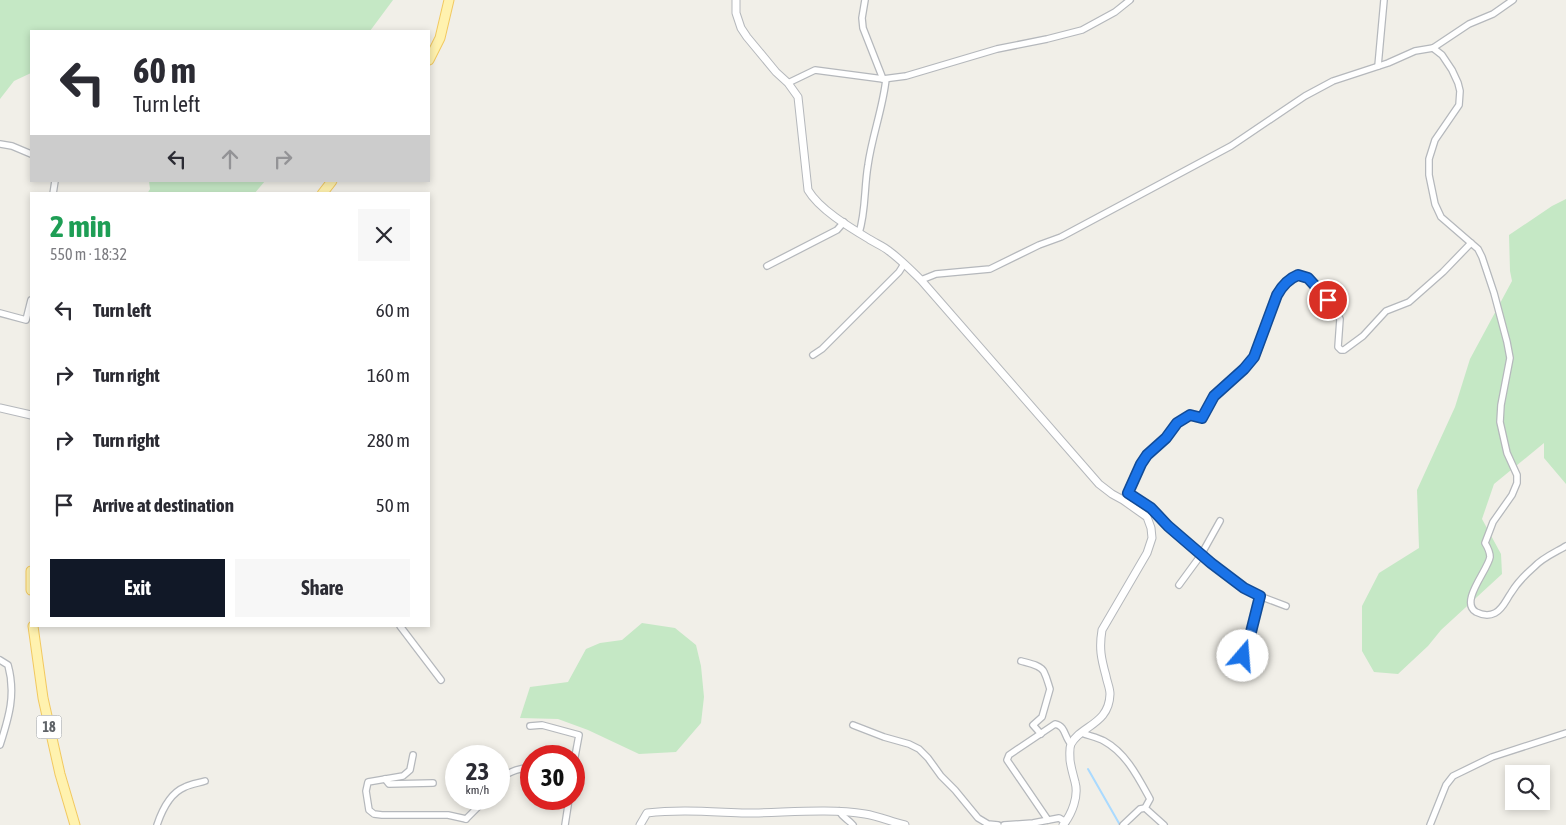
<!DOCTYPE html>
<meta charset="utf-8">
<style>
:root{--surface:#fff;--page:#f7f7f7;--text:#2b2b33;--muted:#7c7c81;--accent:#111827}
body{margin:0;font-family:"Asap Condensed",sans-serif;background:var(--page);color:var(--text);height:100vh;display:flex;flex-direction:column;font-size:19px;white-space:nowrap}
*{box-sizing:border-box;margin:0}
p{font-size:16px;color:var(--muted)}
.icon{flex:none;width:28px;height:28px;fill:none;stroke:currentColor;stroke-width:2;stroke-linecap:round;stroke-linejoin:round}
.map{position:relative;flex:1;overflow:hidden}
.side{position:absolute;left:30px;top:192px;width:400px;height:435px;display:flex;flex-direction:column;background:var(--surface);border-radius:0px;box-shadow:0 2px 8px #0003}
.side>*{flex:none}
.banner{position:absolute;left:30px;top:30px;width:400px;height:152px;border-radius:0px;box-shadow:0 2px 8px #0003;background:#fff;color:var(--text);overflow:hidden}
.tools{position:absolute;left:1505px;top:765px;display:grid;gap:10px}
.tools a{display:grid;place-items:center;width:45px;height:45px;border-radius:0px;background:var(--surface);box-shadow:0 2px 8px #0003;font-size:25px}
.speed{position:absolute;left:445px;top:745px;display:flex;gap:10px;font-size:25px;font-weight:700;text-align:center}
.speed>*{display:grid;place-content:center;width:65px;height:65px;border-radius:50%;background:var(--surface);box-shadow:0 2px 8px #0003;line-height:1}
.speed small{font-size:12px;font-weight:400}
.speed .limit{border:8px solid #d22;background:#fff;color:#111}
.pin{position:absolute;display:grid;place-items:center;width:42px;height:42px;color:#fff;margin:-21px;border:2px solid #fff;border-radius:50%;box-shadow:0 1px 5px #0007}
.me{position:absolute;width:55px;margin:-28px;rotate:18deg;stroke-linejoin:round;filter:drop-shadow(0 0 4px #0008)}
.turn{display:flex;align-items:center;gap:18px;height:105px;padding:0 20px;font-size:22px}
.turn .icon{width:65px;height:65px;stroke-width:2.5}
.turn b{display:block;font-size:35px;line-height:42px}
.lanes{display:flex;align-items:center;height:48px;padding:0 20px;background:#0003;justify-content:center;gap:25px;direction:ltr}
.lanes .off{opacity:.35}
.round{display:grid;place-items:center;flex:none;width:52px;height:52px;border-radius:0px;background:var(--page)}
.overview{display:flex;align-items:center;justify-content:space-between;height:85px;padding:0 20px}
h1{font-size:30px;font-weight:700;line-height:38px;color:#1e9e55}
.action{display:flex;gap:10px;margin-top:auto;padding:10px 20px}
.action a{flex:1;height:58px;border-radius:0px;background:var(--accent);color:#fff;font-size:20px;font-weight:700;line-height:58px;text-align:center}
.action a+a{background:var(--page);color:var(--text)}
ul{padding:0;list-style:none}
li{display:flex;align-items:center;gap:15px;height:65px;padding:0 20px}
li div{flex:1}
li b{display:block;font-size:19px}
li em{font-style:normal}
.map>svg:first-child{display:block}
.green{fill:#c5e8c5}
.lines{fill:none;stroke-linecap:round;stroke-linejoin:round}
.stream{stroke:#aadaff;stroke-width:2}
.minor-casing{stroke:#b5b8bc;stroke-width:8}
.tertiary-casing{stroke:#b5b8bc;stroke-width:9}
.primary-casing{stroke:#f2c960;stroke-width:11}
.minor{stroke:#fff;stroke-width:5.5}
.tertiary{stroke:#fff;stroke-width:7}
.primary{stroke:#fff2af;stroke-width:9}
.route-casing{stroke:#114b97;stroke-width:12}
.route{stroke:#1a73e8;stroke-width:9}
.labels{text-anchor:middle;stroke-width:4;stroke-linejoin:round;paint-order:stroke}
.shield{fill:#fff;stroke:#8f9295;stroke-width:1}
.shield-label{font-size:14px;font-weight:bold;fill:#5f6368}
</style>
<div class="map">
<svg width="1566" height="825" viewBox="0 0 1566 825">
<rect width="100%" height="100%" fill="#f1efe8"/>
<g class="green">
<path d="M0 0H393L370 31H31V73L14 81 0 99Z"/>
<path d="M149 181H265L254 194H147L150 189Z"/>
<path d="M1566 199V484L1544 458V443L1494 484 1482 519 1501 554 1502 574 1441 630 1428 646 1398 674 1374 672 1362 651V606L1379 573 1419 548 1417 490 1455 407 1470 359 1512 281 1510 271 1509 235 1552 206Z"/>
<path d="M642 623 675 628 696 645 701 666 704 697 701 723 676 752 639 754 588 730 558 719 520 718 530 687 568 682 586 649 600 643 622 640Z"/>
</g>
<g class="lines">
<path class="stream" d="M1088 769 1120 825"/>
<g class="minor-casing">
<g id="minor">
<path d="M865 0 862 18 863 28 883 79"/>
<path d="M1433 48 1442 55 1452 70 1458 83 1460 91 1459 105 1435 140 1429 159V175L1435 204 1441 217 1478 249 1482 257 1494 293 1507 342 1510 358 1501 405 1500 422 1507 453 1517 475V483L1512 495 1493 522 1485 543C1488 548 1490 552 1490 557 1488 570 1459 602 1476 612 1482 615 1489 616 1495 613 1503 609 1506 600 1511 593 1517 583 1526 574 1534 567 1542 558 1556 552 1566 546"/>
<path d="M1378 66 1384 0"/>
<path d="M788 83 815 70 883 79 906 76 997 49 1047 39 1082 30 1115 12 1130 0"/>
<path d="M0 144 12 146 31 154"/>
<path d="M53 194 55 181"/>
<path d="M859 233C866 211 864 188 868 165 872 136 883 108 886 79"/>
<path d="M767 266 837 230 844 222"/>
<path d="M921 280 936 274 990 269 1039 245 1061 237 1231 146 1305 96 1333 81 1388 63 1415 51 1433 48 1469 24 1493 14 1513 0"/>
<path d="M0 313 26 320 31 300"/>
<path d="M813 355 822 349 899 272 904 264"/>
<path d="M1127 493 1151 508 1168 526 1211 563 1244 588 1257 595 1286 606"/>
<path d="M1123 500 1141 465 1147 455 1166 438 1177 423 1190 415 1202 419C1206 410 1209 401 1216 394 1229 379 1247 369 1258 351L1277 295C1282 286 1288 279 1298 275L1308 278 1329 300 1340 319 1338 347 1341 350H1344L1363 336 1386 311 1409 302 1443 272 1471 243"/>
<path d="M1179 585 1201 555 1220 521"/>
<path d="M400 626 441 680"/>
<path d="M1243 656 1249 649 1251 632 1260 596"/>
<path d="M0 660 8 665C16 694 9 717 0 745"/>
<path d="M1021 661C1028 663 1041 665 1044 672 1047 678 1048 683 1050 689L1042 717 1033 725 1041 734"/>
<path d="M853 725 884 737 909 744 919 749 928 758 941 776 955 790 978 818 988 824 998 825"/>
<path d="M530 726 542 725 579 735 574 762"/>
<path d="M1082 733C1089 736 1097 737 1104 741 1126 753 1138 777 1150 799L1145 808 1140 809 1123 825"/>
<path d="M413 755 410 770 403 776 368 782 366 791 369 810 374 814 382 815H448L466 819"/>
<path d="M499 778C509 773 519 767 531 768"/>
<path d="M385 779 389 784 433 783"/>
<path d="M1145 808 1164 825"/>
<path d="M839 811C843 818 848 819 853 825"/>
<path d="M466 819 479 806 483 799"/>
<path d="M1048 820 1007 760 1009 755 1055 724C1066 726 1064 737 1071 744"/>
<path d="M157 825C162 810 170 793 185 787 191 784 199 783 205 781"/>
<path d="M565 825 569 799"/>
<path d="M1004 825 1033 823 1059 818 1066 822"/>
<path d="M1430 825 1446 785 1453 776 1492 757 1566 733"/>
</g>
</g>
<g class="tertiary-casing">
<g id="tertiary">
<path d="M736 0V13L741 28 747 37 776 72 788 83 798 97 808 190C819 209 849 227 869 239 875 243 883 246 889 251 900 259 911 270 921 280L1099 484 1112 494 1123 500 1147 517 1151 528 1152 538 1147 553 1102 630C1099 648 1101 658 1106 676 1107 682 1110 688 1110 694 1109 725 1081 725 1071 744 1069 749 1070 754 1070 760 1071 768 1073 774 1075 782 1079 796 1072 814 1063 825"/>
<path d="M0 408 31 415"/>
<path d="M640 825 647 813C680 809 713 812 746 813 784 813 828 808 865 814 878 816 892 822 905 825"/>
</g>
</g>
<g class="primary-casing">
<g id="primary">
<path d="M429 60 440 38 449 0"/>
<path d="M322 194 332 181"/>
<path d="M31 571V590"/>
<path d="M33 626 43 698 60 774 75 825"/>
</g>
</g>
<use href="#minor" class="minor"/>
<use href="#tertiary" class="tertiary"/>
<use href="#primary" class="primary"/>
</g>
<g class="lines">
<g class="route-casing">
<path id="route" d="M1243 656 1249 649 1251 632 1260 596 1244 588 1211 563 1168 526 1151 508 1128 493 1141 464 1147 455 1166 438 1177 423 1190 415 1202 418 1214 396 1244 369 1254 357 1277 295C1282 286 1288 279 1298 275L1308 278 1328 300"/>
</g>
<use href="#route" class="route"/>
</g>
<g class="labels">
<rect class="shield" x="36.5" y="715.5" width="25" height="23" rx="4"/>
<g class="shield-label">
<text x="49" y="732">18</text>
</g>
</g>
</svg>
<div class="tools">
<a><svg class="icon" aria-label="search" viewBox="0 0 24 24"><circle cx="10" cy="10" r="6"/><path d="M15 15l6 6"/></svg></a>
</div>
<div class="speed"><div>23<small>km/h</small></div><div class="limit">30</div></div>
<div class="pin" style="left:1328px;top:300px;background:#d93025"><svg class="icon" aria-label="arrive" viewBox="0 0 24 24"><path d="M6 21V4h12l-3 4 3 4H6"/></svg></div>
<svg class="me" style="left:1243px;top:656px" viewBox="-20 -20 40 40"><circle r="19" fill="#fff"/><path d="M0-13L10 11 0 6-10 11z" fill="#1a73e8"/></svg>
<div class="banner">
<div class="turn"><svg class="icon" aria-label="left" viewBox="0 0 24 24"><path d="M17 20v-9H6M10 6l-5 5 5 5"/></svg><div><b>60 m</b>Turn left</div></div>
<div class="lanes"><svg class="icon" aria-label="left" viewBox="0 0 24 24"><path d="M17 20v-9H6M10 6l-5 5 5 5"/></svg><svg class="icon off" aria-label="ahead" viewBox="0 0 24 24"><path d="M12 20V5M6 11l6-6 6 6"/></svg><svg class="icon off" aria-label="right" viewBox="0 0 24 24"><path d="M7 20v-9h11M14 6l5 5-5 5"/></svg></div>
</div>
<section class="side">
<div class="overview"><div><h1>2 min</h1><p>550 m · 18:32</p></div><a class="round"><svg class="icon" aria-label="close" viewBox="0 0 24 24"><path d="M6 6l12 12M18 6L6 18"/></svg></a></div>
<ul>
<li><svg class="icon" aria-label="left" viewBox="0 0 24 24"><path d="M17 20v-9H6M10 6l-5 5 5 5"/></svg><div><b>Turn left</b></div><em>60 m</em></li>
<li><svg class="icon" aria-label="right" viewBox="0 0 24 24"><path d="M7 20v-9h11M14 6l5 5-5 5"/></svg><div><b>Turn right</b></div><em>160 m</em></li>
<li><svg class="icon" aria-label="right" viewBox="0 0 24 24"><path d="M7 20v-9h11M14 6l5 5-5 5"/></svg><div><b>Turn right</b></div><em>280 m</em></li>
<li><svg class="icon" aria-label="arrive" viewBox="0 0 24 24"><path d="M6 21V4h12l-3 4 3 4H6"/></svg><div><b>Arrive at destination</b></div><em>50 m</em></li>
</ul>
<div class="action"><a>Exit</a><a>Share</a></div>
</section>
</div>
